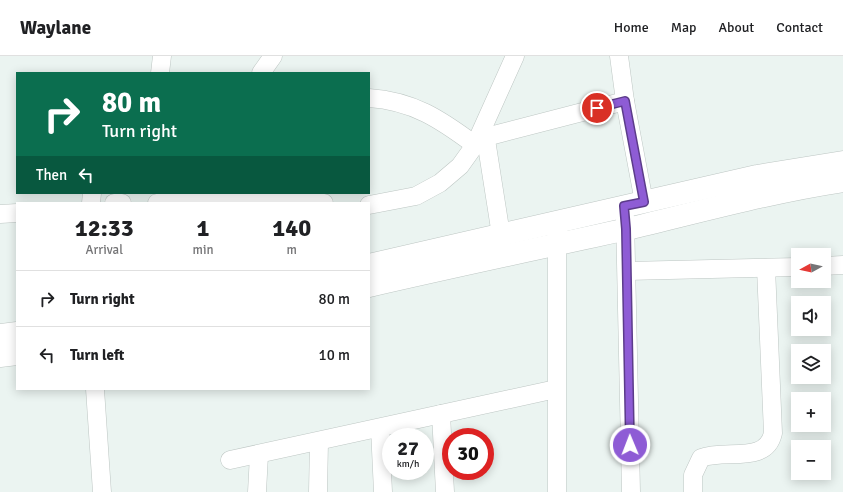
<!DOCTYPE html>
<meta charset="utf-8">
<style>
:root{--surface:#fff;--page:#f6f6f6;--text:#202124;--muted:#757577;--line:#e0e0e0}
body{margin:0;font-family:Signika,sans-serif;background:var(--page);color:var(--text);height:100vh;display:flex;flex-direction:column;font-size:15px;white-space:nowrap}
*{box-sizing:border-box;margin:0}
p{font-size:13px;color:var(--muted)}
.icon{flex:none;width:22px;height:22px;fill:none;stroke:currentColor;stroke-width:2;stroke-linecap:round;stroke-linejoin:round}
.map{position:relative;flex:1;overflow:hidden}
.details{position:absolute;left:16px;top:146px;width:354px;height:188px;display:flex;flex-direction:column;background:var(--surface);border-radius:0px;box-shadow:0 2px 10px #0003}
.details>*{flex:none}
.guide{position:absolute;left:16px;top:16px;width:354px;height:122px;border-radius:0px;box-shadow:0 2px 10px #0003;background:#0b6e4f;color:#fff;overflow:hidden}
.needle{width:26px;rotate:262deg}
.buttons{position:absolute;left:791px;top:192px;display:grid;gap:8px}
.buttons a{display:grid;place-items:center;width:40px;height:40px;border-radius:0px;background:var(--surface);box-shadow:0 2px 10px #0003;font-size:20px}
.speed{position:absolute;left:382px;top:372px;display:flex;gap:8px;font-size:20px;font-weight:700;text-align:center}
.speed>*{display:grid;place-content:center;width:52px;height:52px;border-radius:50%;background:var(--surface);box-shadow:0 2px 10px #0003;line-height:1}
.speed small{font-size:10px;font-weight:400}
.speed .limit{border:6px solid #d22;background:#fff;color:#111}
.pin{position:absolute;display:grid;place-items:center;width:34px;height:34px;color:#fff;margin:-17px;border:2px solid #fff;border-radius:50%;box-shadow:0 1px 4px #0007}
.me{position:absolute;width:44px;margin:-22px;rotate:359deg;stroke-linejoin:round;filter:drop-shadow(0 0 3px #0008)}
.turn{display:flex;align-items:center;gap:14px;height:84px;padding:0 20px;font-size:18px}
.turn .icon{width:52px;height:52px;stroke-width:2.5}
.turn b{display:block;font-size:28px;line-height:34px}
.then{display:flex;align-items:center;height:38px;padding:0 20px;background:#0003;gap:8px;font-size:15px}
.eta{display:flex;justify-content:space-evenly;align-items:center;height:68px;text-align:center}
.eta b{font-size:24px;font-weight:800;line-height:28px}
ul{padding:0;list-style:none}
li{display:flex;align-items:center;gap:12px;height:56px;padding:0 20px;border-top:1px solid var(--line)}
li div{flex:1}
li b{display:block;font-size:15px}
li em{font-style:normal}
header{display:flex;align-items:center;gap:24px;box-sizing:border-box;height:56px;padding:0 20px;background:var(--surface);border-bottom:1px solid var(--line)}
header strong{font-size:19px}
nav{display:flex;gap:22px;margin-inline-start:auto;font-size:14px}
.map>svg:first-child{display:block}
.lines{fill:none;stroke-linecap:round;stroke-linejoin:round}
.street-casing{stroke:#bdc6c3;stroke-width:19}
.secondary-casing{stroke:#bdc6c3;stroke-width:23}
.street{stroke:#fff;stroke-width:18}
.secondary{stroke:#fff;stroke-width:22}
.route-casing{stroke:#5c3c8a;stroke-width:10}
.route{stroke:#8e5cd5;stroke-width:7}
</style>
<header>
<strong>Waylane</strong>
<nav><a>Home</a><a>Map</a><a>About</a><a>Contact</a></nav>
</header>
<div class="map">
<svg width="843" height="436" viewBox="0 0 843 436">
<rect width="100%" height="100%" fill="#ebf4f1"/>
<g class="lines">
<g class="street-casing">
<g id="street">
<path d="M619 0 625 45 644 146"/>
<path d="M160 17 162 0"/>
<path d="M261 17 273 0"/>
<path d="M369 42C413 45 440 63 475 89"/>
<path d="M484 71 501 179"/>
<path d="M486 81 625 45"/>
<path d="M91 147 92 137"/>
<path d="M114 147H122"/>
<path d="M157 147 224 143 324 147"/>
<path d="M369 149 416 140 440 127 460 110 475 89 515 0"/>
<path d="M0 158 17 157"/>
<path d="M625 161 631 436"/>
<path d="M824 210 843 209"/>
<path d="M627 215 798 211"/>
<path d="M95 333 102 436"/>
<path d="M441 358 445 436"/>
<path d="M380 372 383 436"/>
<path d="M230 404 556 333"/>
<path d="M257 436 259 399"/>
<path d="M318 436 319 386"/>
<path d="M557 436V175"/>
<path d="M693 436V419L701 402C725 392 766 409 773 377L766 212"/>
</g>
</g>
<g class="secondary-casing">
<g id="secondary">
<path d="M369 209 757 120 843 106"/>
<path d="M369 230C455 210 541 192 627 173 699 156 770 136 843 125"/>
<path d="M0 279 17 277"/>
<path d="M0 300 17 298"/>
</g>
</g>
<use href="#street" class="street"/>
<use href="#secondary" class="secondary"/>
</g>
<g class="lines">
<g class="route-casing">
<path id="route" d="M597 52 625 45 644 146 624 150 626 173 630 389"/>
</g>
<use href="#route" class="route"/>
</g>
</svg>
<div class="buttons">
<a><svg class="needle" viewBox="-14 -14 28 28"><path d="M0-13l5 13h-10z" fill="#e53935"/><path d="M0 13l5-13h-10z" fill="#757577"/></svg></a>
<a><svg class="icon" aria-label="sound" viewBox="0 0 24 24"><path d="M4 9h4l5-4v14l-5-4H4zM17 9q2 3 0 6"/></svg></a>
<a><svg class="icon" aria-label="layers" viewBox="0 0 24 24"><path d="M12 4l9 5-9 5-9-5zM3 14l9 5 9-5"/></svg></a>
<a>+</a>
<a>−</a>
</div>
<div class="speed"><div>27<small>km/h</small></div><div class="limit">30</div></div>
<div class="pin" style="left:597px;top:52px;background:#d93025"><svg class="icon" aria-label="arrive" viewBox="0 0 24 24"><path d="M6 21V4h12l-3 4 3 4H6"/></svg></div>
<svg class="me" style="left:630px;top:389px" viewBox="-20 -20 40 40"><circle r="17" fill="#8e5cd5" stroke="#fff" stroke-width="3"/><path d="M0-11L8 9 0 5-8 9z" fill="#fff"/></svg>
<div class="guide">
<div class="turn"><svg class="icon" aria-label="right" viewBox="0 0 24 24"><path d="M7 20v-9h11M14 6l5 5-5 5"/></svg><div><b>80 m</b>Turn right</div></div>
<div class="then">Then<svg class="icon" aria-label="left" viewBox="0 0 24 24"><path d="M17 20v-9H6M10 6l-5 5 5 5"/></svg></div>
</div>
<section class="details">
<div class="eta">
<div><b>12:33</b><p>Arrival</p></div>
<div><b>1</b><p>min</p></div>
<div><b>140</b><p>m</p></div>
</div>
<ul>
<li><svg class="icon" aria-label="right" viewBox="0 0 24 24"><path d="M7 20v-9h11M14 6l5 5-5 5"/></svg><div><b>Turn right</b></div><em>80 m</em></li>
<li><svg class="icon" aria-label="left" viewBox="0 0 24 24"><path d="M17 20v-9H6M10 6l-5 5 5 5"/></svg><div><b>Turn left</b></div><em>10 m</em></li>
</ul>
</section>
</div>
